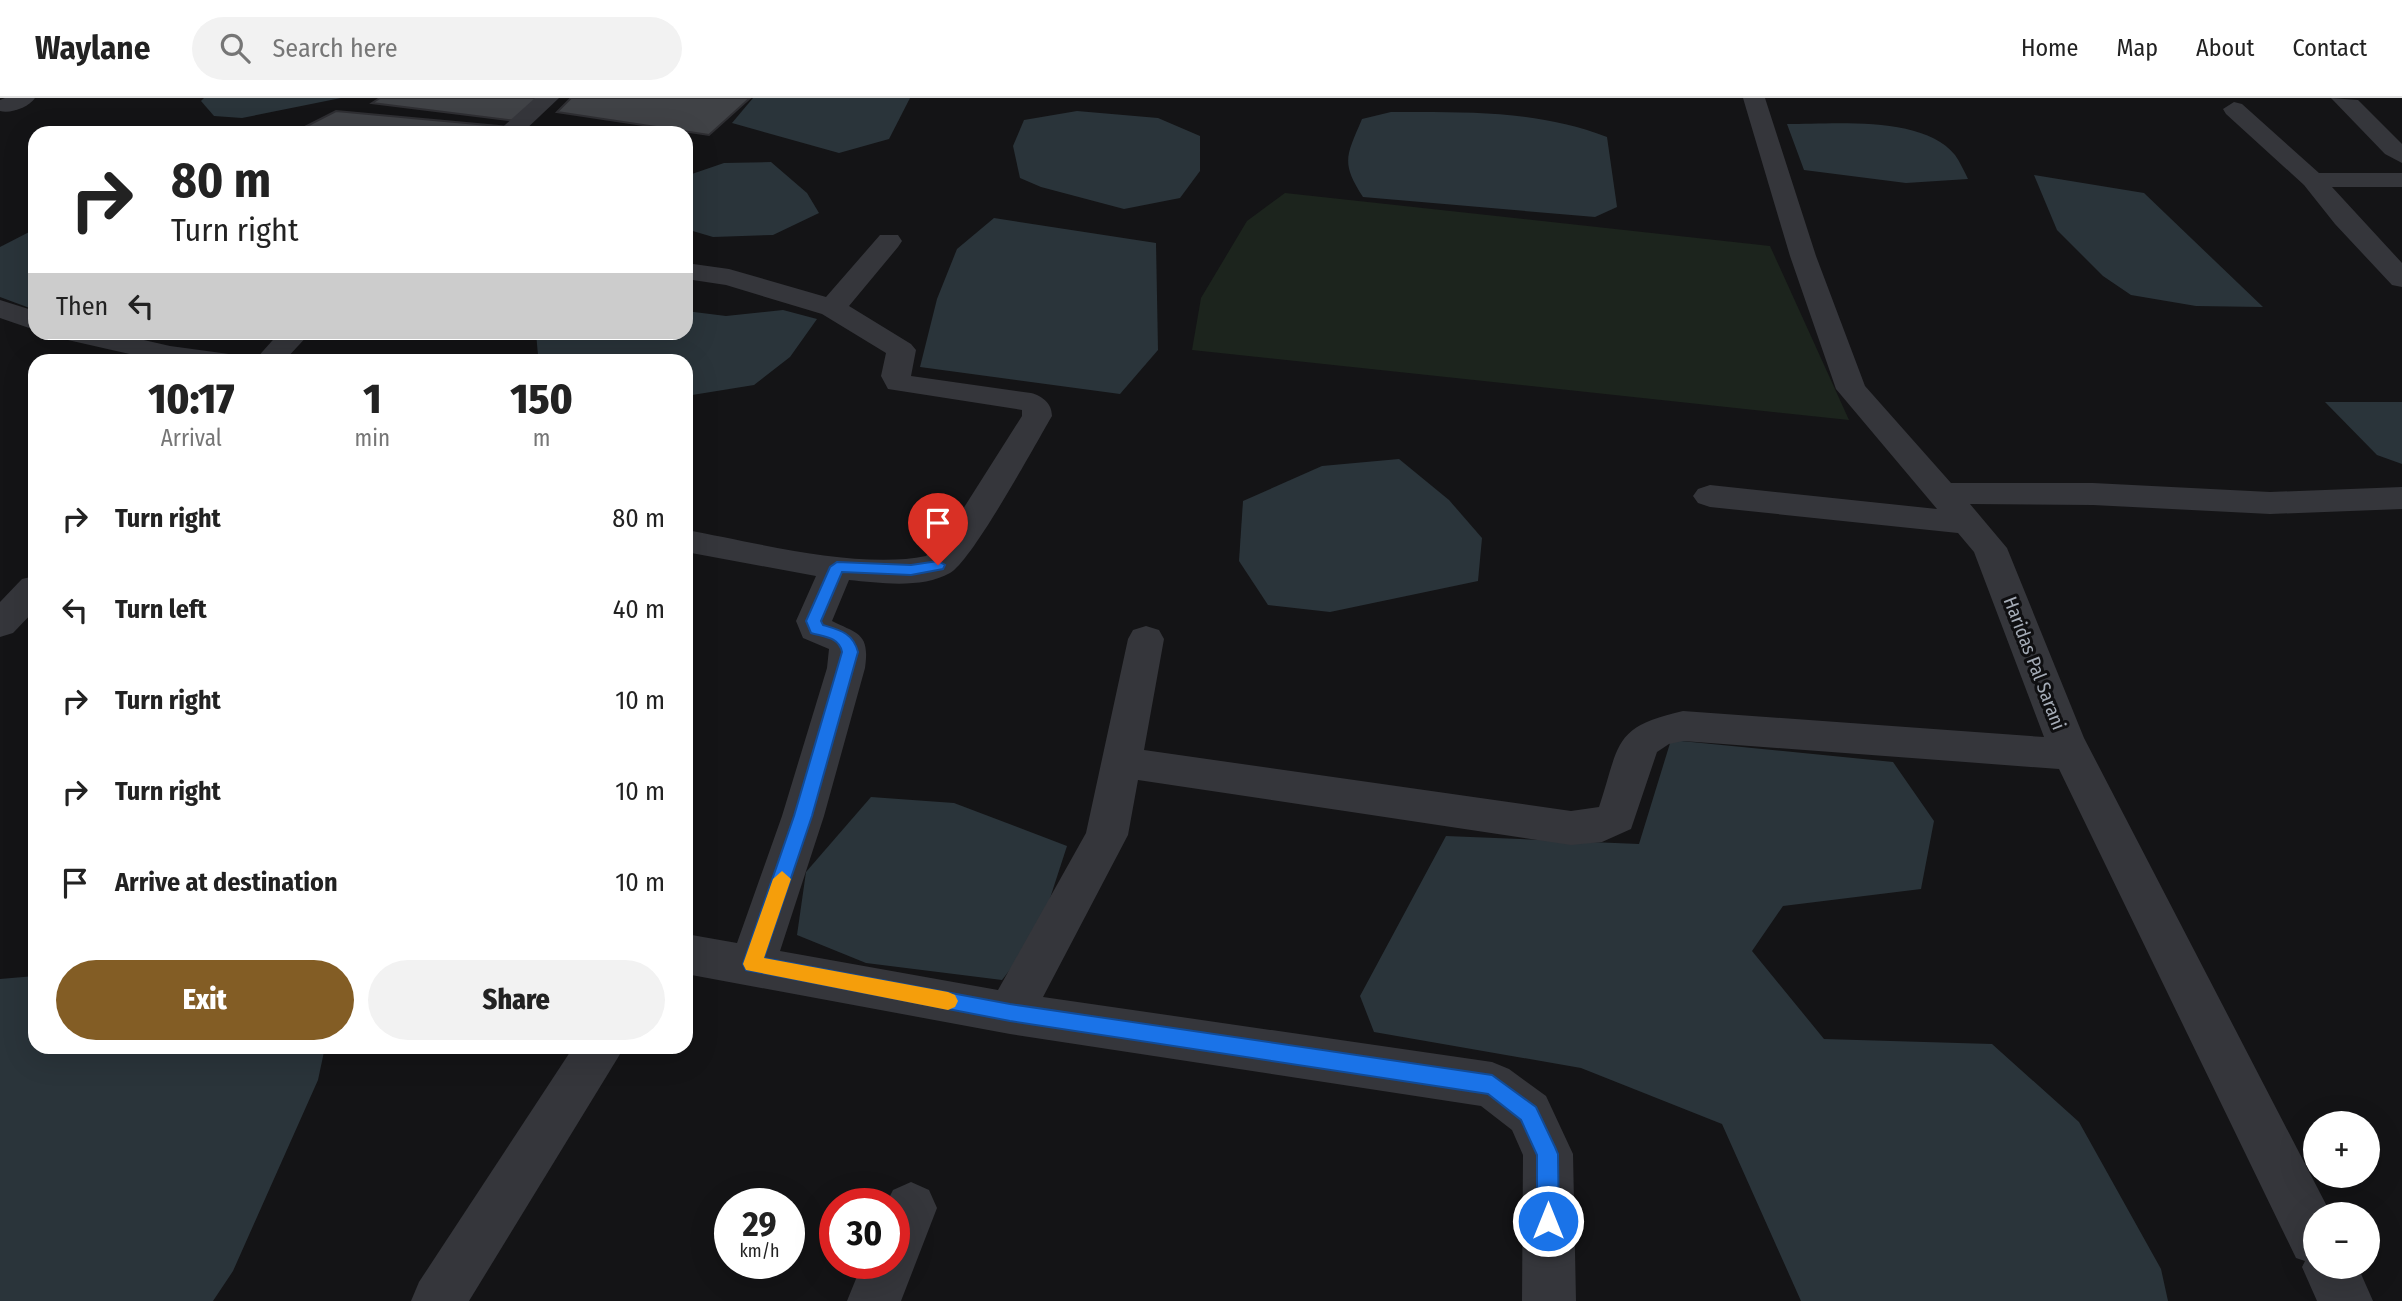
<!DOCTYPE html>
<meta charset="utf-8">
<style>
:root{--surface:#fff;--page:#f2f2f2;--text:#222;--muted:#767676;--line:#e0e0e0;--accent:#835d25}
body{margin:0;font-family:"Fira Sans Condensed",sans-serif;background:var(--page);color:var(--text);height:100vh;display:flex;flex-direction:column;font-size:26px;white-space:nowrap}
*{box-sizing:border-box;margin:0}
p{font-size:23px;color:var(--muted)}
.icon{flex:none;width:38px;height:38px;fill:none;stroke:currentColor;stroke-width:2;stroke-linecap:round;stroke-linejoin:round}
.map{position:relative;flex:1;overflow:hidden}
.sheet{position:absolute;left:28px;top:256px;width:665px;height:700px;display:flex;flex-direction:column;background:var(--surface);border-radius:21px;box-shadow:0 7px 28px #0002}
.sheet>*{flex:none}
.hud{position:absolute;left:28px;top:28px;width:665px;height:214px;border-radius:21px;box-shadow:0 7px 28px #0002;background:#fff;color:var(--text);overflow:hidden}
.tools{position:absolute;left:2303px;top:1013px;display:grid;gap:14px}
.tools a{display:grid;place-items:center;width:77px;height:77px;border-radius:50%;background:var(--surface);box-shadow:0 7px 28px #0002;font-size:35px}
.speed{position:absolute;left:714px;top:1090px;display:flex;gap:14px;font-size:35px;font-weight:700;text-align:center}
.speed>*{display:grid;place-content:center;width:91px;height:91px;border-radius:50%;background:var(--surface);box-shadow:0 7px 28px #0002;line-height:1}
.speed small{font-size:18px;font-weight:400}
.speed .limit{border:10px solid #d22;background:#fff;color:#111}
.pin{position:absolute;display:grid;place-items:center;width:60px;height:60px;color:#fff;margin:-72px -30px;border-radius:50% 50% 50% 0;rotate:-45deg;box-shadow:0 0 7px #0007}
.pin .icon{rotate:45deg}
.me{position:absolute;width:77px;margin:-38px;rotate:0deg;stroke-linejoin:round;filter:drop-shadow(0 0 5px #0008)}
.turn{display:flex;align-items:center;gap:24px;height:147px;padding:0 28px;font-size:32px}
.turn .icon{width:91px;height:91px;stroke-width:2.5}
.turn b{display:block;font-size:49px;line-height:60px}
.then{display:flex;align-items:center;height:66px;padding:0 28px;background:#0003;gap:14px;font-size:26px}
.eta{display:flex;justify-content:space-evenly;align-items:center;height:119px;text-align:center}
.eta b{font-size:42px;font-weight:800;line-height:49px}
.button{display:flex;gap:14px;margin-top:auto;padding:14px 28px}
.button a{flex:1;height:80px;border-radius:42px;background:var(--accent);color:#fff;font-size:28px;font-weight:800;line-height:80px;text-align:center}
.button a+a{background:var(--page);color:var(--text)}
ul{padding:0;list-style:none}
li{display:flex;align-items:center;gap:21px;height:91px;padding:0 28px}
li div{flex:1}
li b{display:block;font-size:26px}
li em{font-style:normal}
header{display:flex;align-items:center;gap:42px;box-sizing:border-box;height:98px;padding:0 35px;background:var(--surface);border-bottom:2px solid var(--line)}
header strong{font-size:33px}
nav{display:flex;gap:38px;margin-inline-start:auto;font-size:24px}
.search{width:490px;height:63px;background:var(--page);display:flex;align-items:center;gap:18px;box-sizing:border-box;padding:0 24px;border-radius:38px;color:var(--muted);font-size:26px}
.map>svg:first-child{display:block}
.green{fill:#1c241d}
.water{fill:#2a343a}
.building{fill:#404246;stroke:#2e2e32;stroke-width:2}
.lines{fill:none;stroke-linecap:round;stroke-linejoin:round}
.minor{fill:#35363b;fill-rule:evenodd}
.tertiary{fill:#35363b;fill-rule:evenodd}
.route{fill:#1a73e8;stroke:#114b97;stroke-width:2}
.slow{fill:#f59e0b}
.labels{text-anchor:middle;stroke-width:6;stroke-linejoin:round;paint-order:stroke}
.street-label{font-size:19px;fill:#a5acb7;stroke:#0f0f11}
</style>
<header>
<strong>Waylane</strong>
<div class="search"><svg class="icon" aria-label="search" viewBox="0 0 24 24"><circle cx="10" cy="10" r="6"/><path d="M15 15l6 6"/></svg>Search here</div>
<nav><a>Home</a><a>Map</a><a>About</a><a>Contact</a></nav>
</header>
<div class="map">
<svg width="2402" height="1203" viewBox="0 0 2402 1203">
<rect width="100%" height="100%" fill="#141416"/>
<path class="green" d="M1285 95 1770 148 1849 322 1192 252 1201 200 1247 123Z"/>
<g class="water">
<path d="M204 0H341L242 20 214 18 201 3Z"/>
<path d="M753 0H910L889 41 839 55 732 25Z"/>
<path d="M1077 13 1158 20 1200 38V73L1180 100 1124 111 1041 89 1020 80 1013 48 1024 22Z"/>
<path d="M1391 14C1466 14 1536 12 1607 39L1617 109 1595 119 1363 99C1340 64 1347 57 1362 21Z"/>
<path d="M1787 26C1832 26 1924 17 1955 57 1960 64 1964 73 1968 81L1906 85 1804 72Z"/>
<path d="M771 64 807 95 819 115 773 137 713 139 686 131V78L724 65Z"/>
<path d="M2034 77 2144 95 2263 209 2196 208 2131 197 2103 178 2057 132Z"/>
<path d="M994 120 1156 145 1158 252 1120 296 920 269 937 201 957 151Z"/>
<path d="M35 131V212L0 199V149Z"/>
<path d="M783 212 817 221 790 259 754 287 686 298V262H561L538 257 536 235 686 234V213L726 218Z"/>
<path d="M2325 304H2402V366L2377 357Z"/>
<path d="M1399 361 1449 402 1482 440 1478 483 1330 514 1268 507 1239 463 1243 403 1322 368Z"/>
<path d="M1671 642 1893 664 1934 723 1921 791 1783 808 1752 853 1824 941 1992 946 2079 1024 2161 1171 2168 1203H1801L1722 1026 1581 970 1374 934 1360 898 1446 738 1639 746Z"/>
<path d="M871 699 954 705 1067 748 1039 834 1002 882 866 865 797 837 806 774Z"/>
<path d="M35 878V948L325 949 318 982 233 1173 213 1203H0V881Z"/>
</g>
<g class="building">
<path d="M380 0H540L516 23 372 5Z"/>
<path d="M571 0H750L709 37 557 14Z"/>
<path d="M336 13 509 29 501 35H293Z"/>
</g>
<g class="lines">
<g class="minor">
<path d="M5 0H35C29 9 11 16 0 13V2Z"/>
<path d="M1743 0H1765L1816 158 1865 288 1951 385H2093L2270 394 2402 389V411L2270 416 2093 407 1970 406 2007 450 2084 640 2331 1116H2315V1169H2358L2373 1203H2317L2302 1169 2305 1163 2296 1160 2059 671 1683 643 1669 646 1657 654 1631 731 1602 744 1571 747 1138 682 1128 737 1043 899 1492 964 1509 971 1546 998 1573 1056 1576 1203H1522L1523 1057 1512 1032 1481 1008 1010 936 686 876V836L737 845 782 718 827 570 829 551 803 540 796 523 816 478 686 454V432C754 444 859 472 926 458L944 441 1022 318V312L888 291 881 278 886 255 822 216 726 187 686 181V165L729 171 826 199 880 137H898L902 143 898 149 849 208 911 246 916 252 911 278 1031 295C1042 298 1052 305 1052 318 1035 347 972 463 950 475 922 491 880 485 849 482L832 523C858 536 870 535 865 570L824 718 780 853 998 892 1086 735 1128 541 1133 532 1146 528 1159 532 1164 541 1144 652 1571 713 1599 709C1620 646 1612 629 1683 613L2044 639 1974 454 1958 435 1710 409 1698 405 1693 398 1698 391 1710 387 1937 411 1836 291 1790 158Z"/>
<path d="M2331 0 2358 2 2402 46V65L2385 56Z"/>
<path d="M2234 4 2242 6 2319 75H2402V89H2332L2402 165V189L2392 187 2335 126 2304 87 2226 16 2223 11Z"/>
<path d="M0 202 35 213V232L0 220Z"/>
<path d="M55 234H109L170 248 229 256 234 262H156L59 240Z"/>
<path d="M574 948H625L469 1203H411L419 1184Z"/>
<path d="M911 1084 929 1092 937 1110 901 1203H847L862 1166H894V1106H886L893 1092Z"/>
</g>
<g class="tertiary">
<path d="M535 0H559L522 35H496Z"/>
<path d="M280 234H311L285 262H255Z"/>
<path d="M35 478V512L13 535 0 539V504L22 481Z"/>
</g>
</g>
<path class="route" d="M938 463 945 467 943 471 911 477 842 474 821 523 823 527C840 532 853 535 858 554L812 718 764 860 1010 906 1492 977 1536 1009 1555 1049 1558 1056 1559 1123 1556 1130 1548 1134 1540 1130 1537 1123V1057L1521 1022 1488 996 1010 923 746 872 743 866 794 718 842 554C839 539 824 539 811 535L806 523 830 469 837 464 911 467Z"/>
<path class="slow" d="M782 773 791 781 764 860 948 894 955 897 958 903 955 909 948 912 746 872 743 866 773 781Z"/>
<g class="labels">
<g class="street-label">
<text transform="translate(2035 565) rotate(69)" y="7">Haridas Pal Sarani</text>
</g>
</g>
</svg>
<div class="tools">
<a>+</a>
<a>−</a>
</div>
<div class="speed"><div>29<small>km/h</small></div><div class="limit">30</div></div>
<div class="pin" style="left:938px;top:467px;background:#d93025"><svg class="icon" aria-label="arrive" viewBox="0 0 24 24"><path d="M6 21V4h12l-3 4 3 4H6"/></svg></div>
<svg class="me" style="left:1548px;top:1123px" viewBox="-20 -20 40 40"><circle r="17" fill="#1a73e8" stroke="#fff" stroke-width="3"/><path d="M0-11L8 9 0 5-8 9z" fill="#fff"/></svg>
<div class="hud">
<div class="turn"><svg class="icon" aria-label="right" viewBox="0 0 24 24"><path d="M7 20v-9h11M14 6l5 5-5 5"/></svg><div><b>80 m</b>Turn right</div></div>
<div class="then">Then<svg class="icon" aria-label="left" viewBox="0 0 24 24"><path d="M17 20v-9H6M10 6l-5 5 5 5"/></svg></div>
</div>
<section class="sheet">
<div class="eta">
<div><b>10:17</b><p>Arrival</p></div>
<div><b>1</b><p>min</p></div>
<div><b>150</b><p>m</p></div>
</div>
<ul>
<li><svg class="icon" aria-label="right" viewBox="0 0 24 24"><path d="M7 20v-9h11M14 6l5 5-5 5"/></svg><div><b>Turn right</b></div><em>80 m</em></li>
<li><svg class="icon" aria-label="left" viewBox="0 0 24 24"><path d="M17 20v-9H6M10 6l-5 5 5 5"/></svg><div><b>Turn left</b></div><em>40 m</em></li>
<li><svg class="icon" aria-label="right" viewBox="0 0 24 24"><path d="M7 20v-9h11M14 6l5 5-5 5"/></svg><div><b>Turn right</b></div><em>10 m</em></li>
<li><svg class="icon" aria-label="right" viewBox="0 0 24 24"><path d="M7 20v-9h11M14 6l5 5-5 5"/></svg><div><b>Turn right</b></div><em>10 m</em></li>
<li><svg class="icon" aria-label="arrive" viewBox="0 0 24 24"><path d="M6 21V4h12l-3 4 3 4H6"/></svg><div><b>Arrive at destination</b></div><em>10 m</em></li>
</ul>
<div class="button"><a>Exit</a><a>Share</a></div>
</section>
</div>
